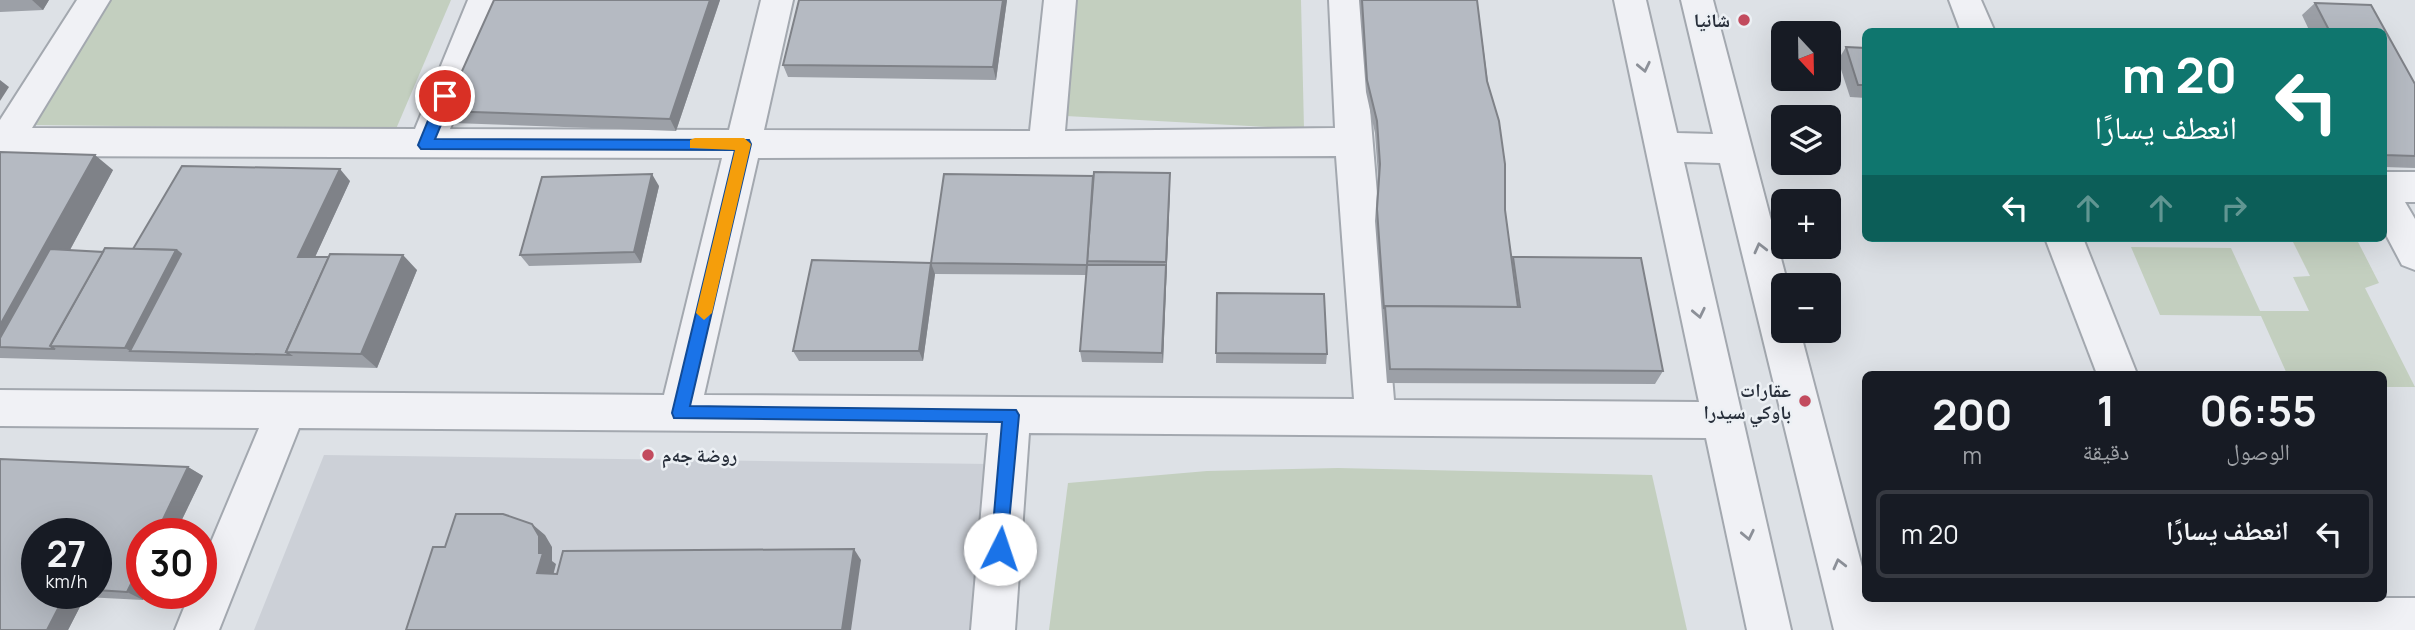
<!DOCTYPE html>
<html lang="ar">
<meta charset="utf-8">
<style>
:root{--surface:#171b24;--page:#20242c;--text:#f1f3f6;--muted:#9ea1a6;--line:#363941}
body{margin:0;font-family:Manrope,"Noto Naskh Arabic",sans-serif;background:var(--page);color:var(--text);direction:rtl;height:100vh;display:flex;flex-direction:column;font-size:26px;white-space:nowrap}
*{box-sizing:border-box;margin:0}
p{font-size:23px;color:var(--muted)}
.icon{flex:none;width:38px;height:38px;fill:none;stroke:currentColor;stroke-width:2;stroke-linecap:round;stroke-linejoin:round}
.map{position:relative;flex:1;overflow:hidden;direction:ltr}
.panel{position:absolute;left:1862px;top:371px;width:525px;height:231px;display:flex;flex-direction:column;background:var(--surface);border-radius:10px;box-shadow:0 7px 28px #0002;direction:rtl}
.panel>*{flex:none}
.hud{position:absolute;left:1862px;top:28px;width:525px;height:214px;border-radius:10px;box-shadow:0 7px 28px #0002;direction:rtl;background:#0f766e;color:#fff;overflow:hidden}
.needle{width:46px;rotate:158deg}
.buttons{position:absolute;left:1771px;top:21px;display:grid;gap:14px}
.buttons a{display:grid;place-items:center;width:70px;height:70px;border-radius:10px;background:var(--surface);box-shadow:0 7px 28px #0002;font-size:35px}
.speed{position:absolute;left:21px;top:518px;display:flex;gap:14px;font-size:35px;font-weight:700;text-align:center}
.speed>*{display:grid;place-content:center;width:91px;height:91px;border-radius:50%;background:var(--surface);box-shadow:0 7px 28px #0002;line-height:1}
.speed small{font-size:18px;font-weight:400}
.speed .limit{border:10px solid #d22;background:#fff;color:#111}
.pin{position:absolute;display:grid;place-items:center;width:60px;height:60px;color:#fff;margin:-30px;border:4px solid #fff;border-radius:50%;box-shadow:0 2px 7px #0007}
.me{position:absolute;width:77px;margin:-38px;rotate:4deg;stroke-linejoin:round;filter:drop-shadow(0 0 5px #0008)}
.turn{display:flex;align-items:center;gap:24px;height:147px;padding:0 35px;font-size:32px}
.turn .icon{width:91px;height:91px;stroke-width:2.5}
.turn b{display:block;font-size:49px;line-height:60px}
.lanes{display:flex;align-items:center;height:66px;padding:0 35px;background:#0003;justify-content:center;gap:35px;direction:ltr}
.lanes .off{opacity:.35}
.eta{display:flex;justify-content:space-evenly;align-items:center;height:119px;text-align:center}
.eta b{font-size:42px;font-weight:700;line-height:49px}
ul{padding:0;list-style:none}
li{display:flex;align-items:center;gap:21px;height:88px;margin:0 14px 10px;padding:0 21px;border:4px solid var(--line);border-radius:10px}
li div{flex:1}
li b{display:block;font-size:26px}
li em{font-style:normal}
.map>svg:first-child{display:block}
.built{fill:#ccd0d7}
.green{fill:#c3cfbf}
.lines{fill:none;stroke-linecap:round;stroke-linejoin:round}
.minor-casing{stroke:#a3a8af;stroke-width:4}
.minor{fill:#f0f1f5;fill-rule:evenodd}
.wall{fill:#9ca0a7;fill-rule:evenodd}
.shaded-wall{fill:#7f8288}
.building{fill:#b5bac2;stroke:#7f8288;stroke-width:2}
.oneway{stroke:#8c9098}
.route{fill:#1a73e8;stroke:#114b97;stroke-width:2}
.slow{fill:#f59e0b}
.poi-dot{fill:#c24b5e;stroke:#ecf0f4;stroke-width:2.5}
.labels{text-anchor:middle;stroke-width:5;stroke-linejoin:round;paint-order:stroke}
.poi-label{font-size:19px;font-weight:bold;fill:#282f3b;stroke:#ecf0f4;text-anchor:end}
</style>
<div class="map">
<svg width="2415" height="630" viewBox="0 0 2415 630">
<rect width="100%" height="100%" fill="#dde1e6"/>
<path class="built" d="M324 455 990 464 972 630H254Z"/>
<g class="green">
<path d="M110 0H451L396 129 33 125Z"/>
<path d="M1075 0H1301L1304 129 1066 116Z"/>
<path d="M2292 240H2357L2379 283 2365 288 2415 387H2384V374H2287L2261 316 2160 315 2131 247 2231 248 2260 311H2309L2293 277 2310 276Z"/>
<path d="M1338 468 1652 475 1687 630H1049L1068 483 1207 471Z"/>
</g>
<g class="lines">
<g class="minor-casing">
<g id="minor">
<path d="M77 0H110L32 128 415 129 468 0H500L450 129 729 130 761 0H793L764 130 1030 131 1044 0H1076L1065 131 1335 128 1329 0H1361L1394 400 1699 402 1614 0H1646L1677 133 1713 134 1681 0H1713L1788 285H1783V331H1800L1866 582V598H2415V630H1834L1720 163 1684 162 1791 630H1747L1706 438 1029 433 1015 630H971L988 433 299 428 219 630H175L190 593H201V566L259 428 0 426V390L664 395 722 158 15 156 0 164V120ZM1336 156 1354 399 704 395 758 158Z"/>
<path d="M1949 0H1981L1995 32H1961Z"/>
<path d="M2384 172H2415V202H2405L2415 219V270L2402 265 2384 231Z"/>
<path d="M2045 238H2083L2137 374H2097Z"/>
</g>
</g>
<use href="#minor" class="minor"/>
</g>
<g class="wall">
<path d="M0 0H49L43 10 0 12Z"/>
<path d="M494 0H720L676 131 453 123 444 111Z"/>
<path d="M1007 0 996 80 788 77 783 65Z"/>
<path d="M1359 0H1477L1512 260 1513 257 1663 371 1655 384 1387 383 1375 221 1378 176 1375 133 1366 92Z"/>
<path d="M2315 3 2371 5 2415 84V168L2384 167V32H2310L2302 15Z"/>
<path d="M1846 47 1866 48V98L1850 97 1838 60Z"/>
<path d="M0 152 113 170 70 250 103 252 133 249 350 181 315 257 417 270 377 368 0 358Z"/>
<path d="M1170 173V188L1163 363 1082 362 1080 351 1086 275 935 274 923 361H799L793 351 931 263 1093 176Z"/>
<path d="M659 186 641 263 529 266 520 255Z"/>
<path d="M1217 293 1327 354 1326 364 1216 363Z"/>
<path d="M0 459 188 467 203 476 175 534H142V593H146L143 600 85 597 68 630H0ZM37 534H96V593H37Z"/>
</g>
<g class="shaded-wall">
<path d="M32 0H49L43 10Z"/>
<path d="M710 0H720L676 131 670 119Z"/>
<path d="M1003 0H1007L996 80 993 67Z"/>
<path d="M0 80 9 87 0 101Z"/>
<path d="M95 155 113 170 17 348 0 347V325Z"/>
<path d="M340 169 350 181 310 268 298 257Z"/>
<path d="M1170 173V188L1163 363 1162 353Z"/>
<path d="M652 174 659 186 641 263 634 252Z"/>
<path d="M176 250 194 265 130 351 125 348Z"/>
<path d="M403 255 417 270 377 368 361 354Z"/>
<path d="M931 263 935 274 923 361 919 351Z"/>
<path d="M188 467 203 476 175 534H156Z"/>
<path d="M532 524 545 535 552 547V561L556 564 551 584 537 573Z"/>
<path d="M854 549 861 560 851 630H842Z"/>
<path d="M142 562V593H146L143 600 127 592Z"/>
<path d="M66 593H78L85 597 68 630H47Z"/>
</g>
<g class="building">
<path d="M494 0H710L670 119 444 111Z"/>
<path d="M799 0H1003L993 67 783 65Z"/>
<path d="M1362 0H1477L1487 81 1499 121 1505 164V210L1518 307 1385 306 1384 309 1377 209 1380 164 1377 121 1367 80Z"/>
<path d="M2315 3 2371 5 2415 84V156L2384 155V32H2330Z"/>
<path d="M1846 47 1866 48V85H1858Z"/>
<path d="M0 152 95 155 0 325Z"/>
<path d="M182 166 340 169 298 257H329L286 352 290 355 130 351 181 254 176 250 133 249Z"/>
<path d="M1094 172 1170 173 1166 262 1087 261Z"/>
<path d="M652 174 634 252 520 255 542 177Z"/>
<path d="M944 174 1093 176 1087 265 931 263Z"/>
<path d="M105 248 176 250 125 348 50 346Z"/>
<path d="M50 249 103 252 50 346 55 349 0 347V338Z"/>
<path d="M330 254 403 255 361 354 286 352Z"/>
<path d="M1513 257 1641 258 1663 371 1390 369 1385 306 1520 307Z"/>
<path d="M812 260 931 263 919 351H793Z"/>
<path d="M1087 265H1166L1162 353 1080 351Z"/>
<path d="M1217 293 1324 294 1327 354 1216 353Z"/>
<path d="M0 459 188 467 156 534H142V562L127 592 96 590V534H37V593H66L47 630H0Z"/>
<path d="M456 514H503L532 524 539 536V553H543L537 573 557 574 563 551 854 549 842 630H406L433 547H445Z"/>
</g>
<defs><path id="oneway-chevron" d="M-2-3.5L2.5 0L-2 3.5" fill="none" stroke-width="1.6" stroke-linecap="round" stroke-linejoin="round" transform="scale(1.75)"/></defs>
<g class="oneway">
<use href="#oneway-chevron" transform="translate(1644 67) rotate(78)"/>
<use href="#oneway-chevron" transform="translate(1760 248) rotate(-104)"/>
<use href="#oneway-chevron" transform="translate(1699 313) rotate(78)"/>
<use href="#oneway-chevron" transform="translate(1748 535) rotate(78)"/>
<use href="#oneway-chevron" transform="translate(1839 564) rotate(-104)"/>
</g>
<path class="route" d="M445 91 453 96 435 139 749 140 751 144 690 406 1016 410 1019 415 1006 555 1000 558 994 555 991 549 1002 422 674 418 672 413 735 150 421 149 418 145 438 96Z"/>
<path class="slow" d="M695 138H744L751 144 712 313 704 320 696 313 735 150 690 148V140Z"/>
<g class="poi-dot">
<circle cx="1744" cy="20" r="7"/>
<circle cx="1805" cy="401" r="7"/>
<circle cx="648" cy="455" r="7"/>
</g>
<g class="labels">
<g class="poi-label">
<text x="1730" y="27">شانيا</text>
<text x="1791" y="397">عقارات<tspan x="1791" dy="22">باوكي سيدرا</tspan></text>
<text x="662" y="462" text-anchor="start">روضة جەم</text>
</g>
</g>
</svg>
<div class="buttons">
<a><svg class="needle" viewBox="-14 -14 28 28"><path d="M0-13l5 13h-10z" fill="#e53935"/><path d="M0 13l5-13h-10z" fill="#9ea1a6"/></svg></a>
<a><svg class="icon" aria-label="layers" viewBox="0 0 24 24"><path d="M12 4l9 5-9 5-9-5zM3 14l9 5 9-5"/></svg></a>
<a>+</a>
<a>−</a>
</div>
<div class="speed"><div>27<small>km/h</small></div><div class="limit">30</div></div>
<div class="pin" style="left:445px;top:96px;background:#d93025"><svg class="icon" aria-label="arrive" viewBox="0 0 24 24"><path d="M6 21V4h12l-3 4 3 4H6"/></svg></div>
<svg class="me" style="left:1000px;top:549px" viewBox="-20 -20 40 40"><circle r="19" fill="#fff"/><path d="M0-13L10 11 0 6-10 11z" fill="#1a73e8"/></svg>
<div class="hud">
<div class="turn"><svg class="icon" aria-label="left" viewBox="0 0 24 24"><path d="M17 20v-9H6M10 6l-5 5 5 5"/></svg><div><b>20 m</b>انعطف يسارًا</div></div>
<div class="lanes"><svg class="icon" aria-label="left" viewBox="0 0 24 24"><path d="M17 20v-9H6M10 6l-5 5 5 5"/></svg><svg class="icon off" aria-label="ahead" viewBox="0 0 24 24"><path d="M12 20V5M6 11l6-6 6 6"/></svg><svg class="icon off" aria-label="ahead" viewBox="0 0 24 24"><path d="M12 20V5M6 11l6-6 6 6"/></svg><svg class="icon off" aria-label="right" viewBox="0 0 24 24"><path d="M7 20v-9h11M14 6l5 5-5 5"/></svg></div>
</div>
<section class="panel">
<div class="eta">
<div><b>06:55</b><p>الوصول</p></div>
<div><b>1</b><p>دقيقة</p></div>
<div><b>200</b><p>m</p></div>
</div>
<ul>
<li><svg class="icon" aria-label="left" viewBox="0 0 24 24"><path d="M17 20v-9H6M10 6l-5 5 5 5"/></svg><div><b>انعطف يسارًا</b></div><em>20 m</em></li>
</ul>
</section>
</div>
